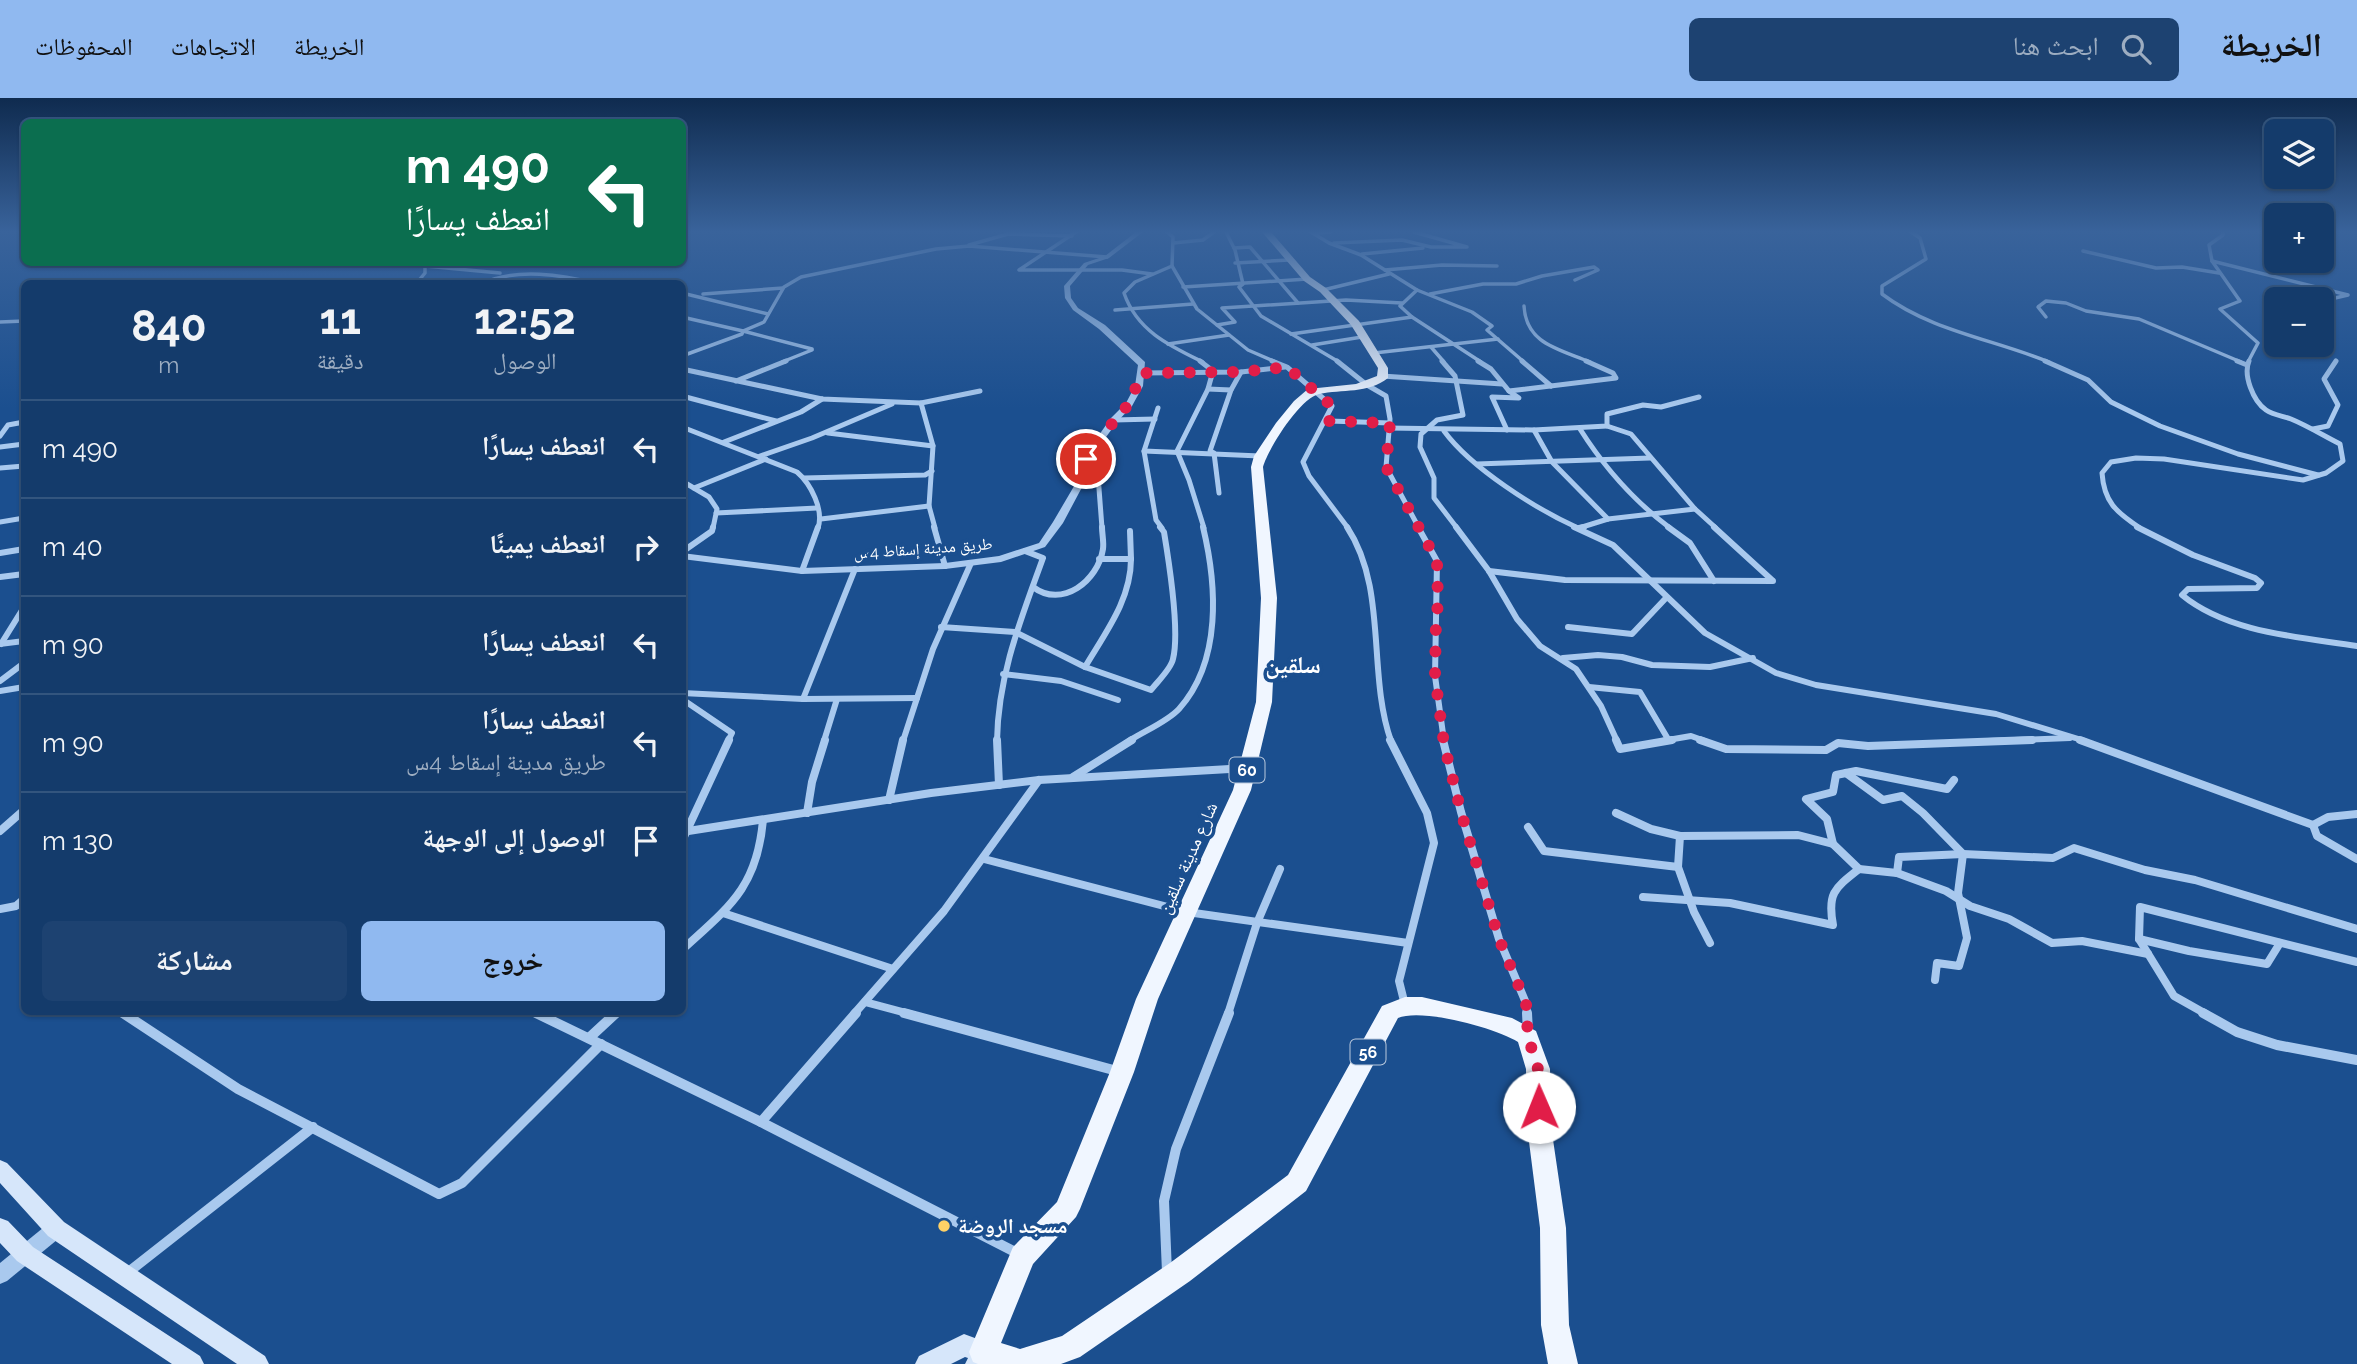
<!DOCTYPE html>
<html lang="ar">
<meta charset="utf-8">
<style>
:root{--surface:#143b6b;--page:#1d4271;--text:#f1f3f6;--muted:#9dadc1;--line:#33557e;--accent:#90b9f0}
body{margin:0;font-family:Raleway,"Noto Naskh Arabic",sans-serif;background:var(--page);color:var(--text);direction:rtl;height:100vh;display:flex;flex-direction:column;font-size:26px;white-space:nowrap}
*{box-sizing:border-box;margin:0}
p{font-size:23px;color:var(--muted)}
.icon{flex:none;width:38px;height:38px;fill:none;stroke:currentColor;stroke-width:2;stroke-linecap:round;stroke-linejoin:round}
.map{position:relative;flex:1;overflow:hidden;direction:ltr}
.details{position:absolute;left:21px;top:182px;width:665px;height:735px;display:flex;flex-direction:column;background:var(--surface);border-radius:10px;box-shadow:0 2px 5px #0004,0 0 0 2px var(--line);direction:rtl}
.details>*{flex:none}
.banner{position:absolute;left:21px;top:21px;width:665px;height:147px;border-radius:10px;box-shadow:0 2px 5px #0004,0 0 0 2px var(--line);direction:rtl;background:#0b6e4f;color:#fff;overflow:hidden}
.fabs{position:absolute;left:2264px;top:21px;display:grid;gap:14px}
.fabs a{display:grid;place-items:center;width:70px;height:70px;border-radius:10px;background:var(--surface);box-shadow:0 2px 5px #0004,0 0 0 2px var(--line);font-size:35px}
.pin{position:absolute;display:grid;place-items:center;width:60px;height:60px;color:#fff;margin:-30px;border:4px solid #fff;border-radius:50%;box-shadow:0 2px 7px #0007}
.me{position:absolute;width:77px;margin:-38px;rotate:359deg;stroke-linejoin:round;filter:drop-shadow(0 0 5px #0008)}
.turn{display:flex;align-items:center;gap:24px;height:147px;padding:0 21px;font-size:32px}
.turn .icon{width:91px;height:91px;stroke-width:2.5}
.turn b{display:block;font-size:49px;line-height:60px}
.eta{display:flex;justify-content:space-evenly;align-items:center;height:119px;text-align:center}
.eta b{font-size:42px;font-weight:700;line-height:49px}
.primary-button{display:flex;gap:14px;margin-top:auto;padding:14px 21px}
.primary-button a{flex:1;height:80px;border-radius:10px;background:var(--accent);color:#111;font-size:28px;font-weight:700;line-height:80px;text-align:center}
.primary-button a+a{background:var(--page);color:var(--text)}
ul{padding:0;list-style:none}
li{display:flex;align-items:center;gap:21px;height:98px;padding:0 21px;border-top:2px solid var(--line)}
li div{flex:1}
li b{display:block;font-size:26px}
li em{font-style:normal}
header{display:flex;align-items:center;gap:42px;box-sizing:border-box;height:98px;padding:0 35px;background:var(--accent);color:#111}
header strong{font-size:33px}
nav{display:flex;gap:38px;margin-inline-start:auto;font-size:24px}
.search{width:490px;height:63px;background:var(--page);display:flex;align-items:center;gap:18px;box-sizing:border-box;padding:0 24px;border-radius:10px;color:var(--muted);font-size:26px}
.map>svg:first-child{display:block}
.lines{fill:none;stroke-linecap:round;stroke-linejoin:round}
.minor-far4{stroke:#a9c9ee;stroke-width:3.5}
.minor-far3{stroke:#a9c9ee;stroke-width:5}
.minor-far2{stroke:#a9c9ee;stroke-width:6}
.minor-far1{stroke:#a9c9ee;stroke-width:8}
.minor{stroke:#a9c9ee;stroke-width:10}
.tertiary{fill:#a9c9ee;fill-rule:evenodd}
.secondary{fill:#d6e6fa;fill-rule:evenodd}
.primary{fill:#f0f6ff;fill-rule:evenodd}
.route{stroke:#e11d48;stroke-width:12;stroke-dasharray:0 21.6}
.poi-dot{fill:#ffd166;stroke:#1b4f8f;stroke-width:2.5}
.labels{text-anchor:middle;stroke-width:7;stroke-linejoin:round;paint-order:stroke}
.far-street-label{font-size:16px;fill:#fff;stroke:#1b4f8f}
.shield{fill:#1b4f8f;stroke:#bbcadd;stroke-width:2}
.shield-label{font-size:16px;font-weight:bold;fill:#fff}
.street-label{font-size:18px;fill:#fff;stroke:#1b4f8f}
.near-poi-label{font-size:21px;font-weight:bold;fill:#fff;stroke:#1b4f8f;text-anchor:start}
.district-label{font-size:24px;font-weight:bold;fill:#fff;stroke:#1b4f8f}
</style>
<header>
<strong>الخريطة</strong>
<div class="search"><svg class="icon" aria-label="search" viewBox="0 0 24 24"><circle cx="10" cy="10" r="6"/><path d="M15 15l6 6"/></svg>ابحث هنا</div>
<nav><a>الخريطة</a><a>الاتجاهات</a><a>المحفوظات</a></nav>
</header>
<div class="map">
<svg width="2357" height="1266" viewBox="0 0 2357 1266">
<rect width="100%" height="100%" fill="#1b4f8f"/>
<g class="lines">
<g class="minor-far4">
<path d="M1076 134 1019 172H1122L1152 176"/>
<path d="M1167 134 1173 139 1172 168 1197 211 1248 252 1276 264"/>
<path d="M1226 134 1235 152 1243 186 1239 189 1261 218 1339 264"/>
<path d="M1311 134 1329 145 1361 157 1417 192 1400 208 1412 219 1481 264"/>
<path d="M1911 134 1920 140 1926 161 1882 188V196C1931 233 1993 241 2049 264"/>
<path d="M2223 134V137L2209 147 2212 163 2240 203 2220 211 2258 245 2248 264"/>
<path d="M1313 135 1331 134"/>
<path d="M1173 145 1203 142 1214 134"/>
<path d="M1334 145 1402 142 1431 149H1467L1414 134"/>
<path d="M969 147 1008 136 1072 138"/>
<path d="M1234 150 1250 149 1298 205"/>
<path d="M2083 153 2156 170 2182 169 2219 175"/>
<path d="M1362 156 1423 150"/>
<path d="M2212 163 2348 197 2322 203"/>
<path d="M408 164 425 168V175L416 186"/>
<path d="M1235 165 1289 162"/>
<path d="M425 168 500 175"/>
<path d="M1172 168 1135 184 1124 195C1137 233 1170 248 1203 264"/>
<path d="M1385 172 1442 167 1497 168"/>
<path d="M481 186C517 169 562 177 599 186"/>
<path d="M1183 189 1307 181"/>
<path d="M1323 192 1389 176"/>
<path d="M1417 192 1472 214 1492 228 1487 232 1524 264"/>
<path d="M682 195 768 216"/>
<path d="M703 196 783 190"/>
<path d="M1430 196 1483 186H1516L1542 178 1594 169 1598 172 1575 182"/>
<path d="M1524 208C1526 246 1559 251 1590 264"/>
<path d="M1115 212 1193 206"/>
<path d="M682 219 743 233 742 236 682 258"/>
<path d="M2046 219 2038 209 2046 203 2066 205 2086 213 2139 221 2241 264"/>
<path d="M0 224 24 223"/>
<path d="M1217 227 1235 224 1222 210 1346 202 1402 205"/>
<path d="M1291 236 1412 219"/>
<path d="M1168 246 1229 237"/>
<path d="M1312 247 1362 239"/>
<path d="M1431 249 1444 264"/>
<path d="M812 251 743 233 764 224 784 189 801 179 936 151 969 148 1107 159"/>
<path d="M1374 255 1498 241"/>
<path d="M782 264 812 252"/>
</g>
<g class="minor-far3">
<path d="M1200 263 1213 273 1208 291 1177 353 1189 382 1204 430"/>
<path d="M1272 263 1287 269 1332 308 1303 364 1309 378 1348 430"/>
<path d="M1337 263 1367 287 1386 298 1390 321 1386 369 1419 430"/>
<path d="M1442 263 1455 278 1463 317 1437 322 1421 336 1420 349 1434 380V400L1457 430"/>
<path d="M1478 263 1491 271 1509 293 1616 280 1613 275 1586 263"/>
<path d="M1522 263 1551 288"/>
<path d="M2045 263 2088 282 2111 304 2160 328 2238 356 2318 377"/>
<path d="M2237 263 2247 267"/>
<path d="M682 271 822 301 921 305 980 293"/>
<path d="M1142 275 1241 274 1285 269"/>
<path d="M1382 278 1502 286"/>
<path d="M736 283 786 263"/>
<path d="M1208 291 1231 292"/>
<path d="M682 298 776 323"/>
<path d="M921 305 933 348 929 408 935 430"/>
<path d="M1158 310 1144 353 1156 422 1162 430"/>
<path d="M1114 322 1155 321"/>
<path d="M1329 323 1390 325"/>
<path d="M1607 328 1631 336 1695 411 1716 430"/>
<path d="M682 329 797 374C811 386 824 412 818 430"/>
<path d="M1388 330 1534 332 1607 328V316L1643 307 1661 309 1699 299"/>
<path d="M1580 331C1604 369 1634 403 1670 430"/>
<path d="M2313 331 2328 328 2338 307 2324 281 2336 263"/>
<path d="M1507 332 1492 299 1519 300 1509 293"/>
<path d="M1534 332 1552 364 1608 421"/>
<path d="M1444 333C1471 370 1536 411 1578 430"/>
<path d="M828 335 933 348"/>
<path d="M0 338 8 327 24 324"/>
<path d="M724 344 801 314 822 301"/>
<path d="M0 349 24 346"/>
<path d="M1096 351 1102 430"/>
<path d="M1144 353 1260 358"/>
<path d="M760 358 812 340 892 306"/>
<path d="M1477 366 1650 360"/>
<path d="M0 370 24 368"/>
<path d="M804 380 925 377 932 373"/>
<path d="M682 383 709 399 717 411 713 430"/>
<path d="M694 390 766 361"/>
<path d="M1219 395 1214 355 1210 353 1231 292 1241 274"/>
<path d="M716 415 817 410"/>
<path d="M821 421 929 408"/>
<path d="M0 424 24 420"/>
<path d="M1579 430 1608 421 1695 411"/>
<path d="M2140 430C2116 414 2104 404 2102 375L2111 364 2136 360 2164 361 2303 382 2326 375 2343 363 2340 346C2324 338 2308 328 2291 321 2283 318 2273 317 2266 312 2253 303 2243 277 2249 263"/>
</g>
<g class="minor-far2">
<path d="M934 429 945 468"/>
<path d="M1347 429C1388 491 1367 575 1391 643"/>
<path d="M1418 429 1437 463 1435 578 1444 643"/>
<path d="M1456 429 1489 473 1517 521 1540 548 1576 571 1601 608 1617 643"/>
<path d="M1574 429 1613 447 1705 535 1776 575 1816 587 1996 616 2085 643"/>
<path d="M1668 429 1690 445 1714 483"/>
<path d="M1714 429 1772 482"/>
<path d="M2137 429 2193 457 2255 480 2261 485 2257 490 2188 491 2182 497C2228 535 2300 539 2357 548"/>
<path d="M1579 430 1584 429"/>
<path d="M1130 433 1131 461"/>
<path d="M682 454 712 433 713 429"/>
<path d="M0 455 24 451"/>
<path d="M802 473 818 429"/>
<path d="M1489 473 1565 482 1773 483"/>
<path d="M0 479 24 476"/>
<path d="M1033 489C1062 511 1098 483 1103 451 1104 444 1102 436 1102 429"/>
<path d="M941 529 1015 534 1085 569 1151 592C1158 583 1171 571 1173 561 1180 533 1169 464 1164 434L1160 429"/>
<path d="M1568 529 1632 536 1666 500"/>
<path d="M1 546 24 509"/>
<path d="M1563 560 1598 557 1622 559 1652 567 1710 569 1753 560"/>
<path d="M1085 569C1105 535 1131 502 1131 461H1099"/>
<path d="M1003 576 1061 583 1118 602"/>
<path d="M0 583 24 565"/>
<path d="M1589 589 1640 594 1668 641"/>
<path d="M0 593 24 589"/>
<path d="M682 595 803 601 855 471"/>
<path d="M682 601 732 635 728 643"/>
<path d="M803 601 917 600"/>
<path d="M824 643 837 601"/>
<path d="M903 643 933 551 971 465"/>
<path d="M997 643C998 577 1021 521 1043 460L1025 453"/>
<path d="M1129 643C1144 633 1167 624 1179 611 1222 563 1217 487 1203 429"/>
<path d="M1662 643 1691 638 1705 643"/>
<path d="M1988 643 2070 640"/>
</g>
<g class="minor-far1">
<path d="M997 642 999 687"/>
<path d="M1390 642 1427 715 1434 745 1399 883 1405 907"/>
<path d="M1443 642 1461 714 1499 841 1526 905 1527 916"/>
<path d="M1616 642 1620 651 1672 642"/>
<path d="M1700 642 1726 651 1826 652 1838 645 1868 648 2032 642"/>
<path d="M2080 642 2313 727"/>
<path d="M1846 675 1883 702 1902 698 1923 715 1963 756 1958 795 1967 840 1959 868 1937 865 1935 882"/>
<path d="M1073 679 1132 642"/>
<path d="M889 702 903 642"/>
<path d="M807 715 812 684 825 642"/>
<path d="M1616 715 1651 731 1680 738 1798 737 1833 746"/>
<path d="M2357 716 2328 719 2313 727 2317 738 2357 761"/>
<path d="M1528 729 1544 753 1678 769"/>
<path d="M0 733 24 712"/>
<path d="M682 734 931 695 1039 682 1247 670"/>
<path d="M1680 738 1678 769 1694 814 1710 845"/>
<path d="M682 743 729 642"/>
<path d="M984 761 1187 814 1408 845"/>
<path d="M1859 771 1897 775 1946 793 1970 808 2009 821 2052 845 2082 843 2148 856"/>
<path d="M1897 775 1899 759 1963 756 2053 760 2074 750 2145 772 2195 782 2357 831"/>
<path d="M1643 799 1730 805 1833 827C1827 795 1835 790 1859 771L1833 746 1827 721 1806 701 1833 694 1836 677 1856 673 1947 691 1954 682"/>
<path d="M0 811 16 808 24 801"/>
<path d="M723 815 893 871"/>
<path d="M2139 841 2189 853 2267 866 2280 845"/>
<path d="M682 852C729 809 757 790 763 722"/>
<path d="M865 904 910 916"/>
<path d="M122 914 126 916"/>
<path d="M535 914 540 916"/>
<path d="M614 916 617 914"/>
<path d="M854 916 944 813 1039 682"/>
<path d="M1228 916 1257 825 1280 771"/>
<path d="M2206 916 2174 898 2139 841 2140 809 2357 864"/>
</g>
<g class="minor">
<path d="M123 915 238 991 439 1096 462 1085 601 946"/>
<path d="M536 915 761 1024 1019 1156"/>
<path d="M904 915 1117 973"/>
<path d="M1527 915 1528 935"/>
<path d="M2203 915 2237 934 2277 947 2357 962"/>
<path d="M589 940 616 915"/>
<path d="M761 1024 856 915"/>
<path d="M1167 1174 1164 1103 1176 1051 1229 915"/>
<path d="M126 1176 313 1029"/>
</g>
<g class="tertiary">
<path d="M1136 134H1143L1109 160 1088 167 1070 188 1071 200 1078 210 1105 227 1145 264 1143 288 1132 308 1117 324 1090 361 1088 378 1063 425 1045 449 1001 464 945 471 802 476 682 461V455L802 470 945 465 999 458 1039 445 1053 424 1080 378 1082 361 1111 320 1126 305 1135 288 1138 267 1099 231 1073 212 1065 200 1064 188 1084 165 1105 158Z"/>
<path d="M24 540V546L0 549V543Z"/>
<path d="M56 1123 63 1125 65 1131 63 1137 7 1183 0 1186V1165L49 1125Z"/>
</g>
<g class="secondary">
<path d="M0 1062 7 1065 64 1124 265 1258 269 1266H237L48 1138 0 1085Z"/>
<path d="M0 1120 8 1123 33 1149 200 1258 204 1266H172L17 1163 0 1145Z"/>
<path d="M964 1236 991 1246 995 1254 989 1266H965L968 1260 965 1259 951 1266H915L919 1258Z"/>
</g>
<path class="primary" d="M1262 134H1271L1310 179 1326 190 1359 223 1388 270V280C1368 296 1342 291 1319 296 1300 300 1268 351 1263 369L1277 500 1272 604 1251 692 1158 901 1134 974 1080 1111 1076 1119 1033 1166 1001 1245 1020 1251 1062 1238 1170 1165 1288 1077 1382 908 1405 899H1422L1512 920 1536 933 1550 971 1551 1028 1566 1130 1569 1227 1578 1266H1548L1541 1227 1540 1130 1527 1028 1526 971 1518 944C1496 930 1422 910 1398 920L1306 1093 1190 1183 1080 1259 1061 1266H978L973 1264 969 1254 1013 1149 1057 1104 1110 974 1136 901 1233 692 1256 604 1261 500 1251 369 1254 358 1276 325 1294 303 1308 291 1356 286 1377 278 1378 270 1351 227 1320 194 1304 183Z"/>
</g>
<linearGradient id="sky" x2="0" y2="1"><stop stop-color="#0f2b4f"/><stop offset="0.43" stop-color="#39639b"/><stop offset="1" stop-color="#39639b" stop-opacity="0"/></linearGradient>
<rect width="2357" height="311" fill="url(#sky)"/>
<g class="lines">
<path class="route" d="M1086 361 1114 323 1129 306 1142 275 1241 274 1287 269 1332 308 1329 323 1390 325 1386 369 1437 463 1438 506 1436 521 1435 578 1444 646 1461 714 1499 841 1526 905 1528 939 1538 971 1539 1009"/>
</g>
<circle class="poi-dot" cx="944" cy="1128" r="7"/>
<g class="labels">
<g class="far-street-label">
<text transform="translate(923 450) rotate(-4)" y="6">طريق مدينة إسقاط 4س</text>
</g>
<g class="shield">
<rect x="1229.5" y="659.5" width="35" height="25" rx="5"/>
<rect x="1350.5" y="941.5" width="35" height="25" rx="5"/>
</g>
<g class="shield-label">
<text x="1247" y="678">60</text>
<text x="1368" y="960">56</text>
</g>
<g class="street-label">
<text transform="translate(1188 760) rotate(-66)" y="6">شارع مدينة سلقين</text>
</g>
<g class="near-poi-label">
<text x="958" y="1135">مسجد الروضة</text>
</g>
<g class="district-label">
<text x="1293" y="575">سلقين</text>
</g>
</g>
</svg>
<div class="fabs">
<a><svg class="icon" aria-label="layers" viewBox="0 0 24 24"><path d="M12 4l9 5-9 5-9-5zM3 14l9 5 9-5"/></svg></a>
<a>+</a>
<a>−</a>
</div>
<div class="pin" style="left:1086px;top:361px;background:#d93025"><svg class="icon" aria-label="arrive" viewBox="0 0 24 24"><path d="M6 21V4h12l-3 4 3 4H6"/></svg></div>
<svg class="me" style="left:1539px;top:1009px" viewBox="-20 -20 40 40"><circle r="19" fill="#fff"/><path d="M0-13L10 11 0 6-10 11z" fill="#e11d48"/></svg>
<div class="banner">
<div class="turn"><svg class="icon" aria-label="left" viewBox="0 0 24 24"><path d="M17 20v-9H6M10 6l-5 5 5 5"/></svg><div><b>490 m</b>انعطف يسارًا</div></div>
</div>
<section class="details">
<div class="eta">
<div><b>12:52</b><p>الوصول</p></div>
<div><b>11</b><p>دقيقة</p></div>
<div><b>840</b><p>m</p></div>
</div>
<ul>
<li><svg class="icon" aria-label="left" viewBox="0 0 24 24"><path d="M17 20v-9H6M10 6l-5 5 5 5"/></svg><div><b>انعطف يسارًا</b></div><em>490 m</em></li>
<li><svg class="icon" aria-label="right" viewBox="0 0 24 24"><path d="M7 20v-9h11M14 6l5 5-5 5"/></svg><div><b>انعطف يمينًا</b></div><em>40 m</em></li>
<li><svg class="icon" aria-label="left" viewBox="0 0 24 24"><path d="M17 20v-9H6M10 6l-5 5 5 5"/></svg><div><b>انعطف يسارًا</b></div><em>90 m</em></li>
<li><svg class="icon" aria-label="left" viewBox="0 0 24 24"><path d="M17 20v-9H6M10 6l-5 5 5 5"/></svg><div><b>انعطف يسارًا</b><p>طريق مدينة إسقاط 4س</p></div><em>90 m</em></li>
<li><svg class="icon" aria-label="arrive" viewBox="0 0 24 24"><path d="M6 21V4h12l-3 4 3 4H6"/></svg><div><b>الوصول إلى الوجهة</b></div><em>130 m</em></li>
</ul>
<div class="primary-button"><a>خروج</a><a>مشاركة</a></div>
</section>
</div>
